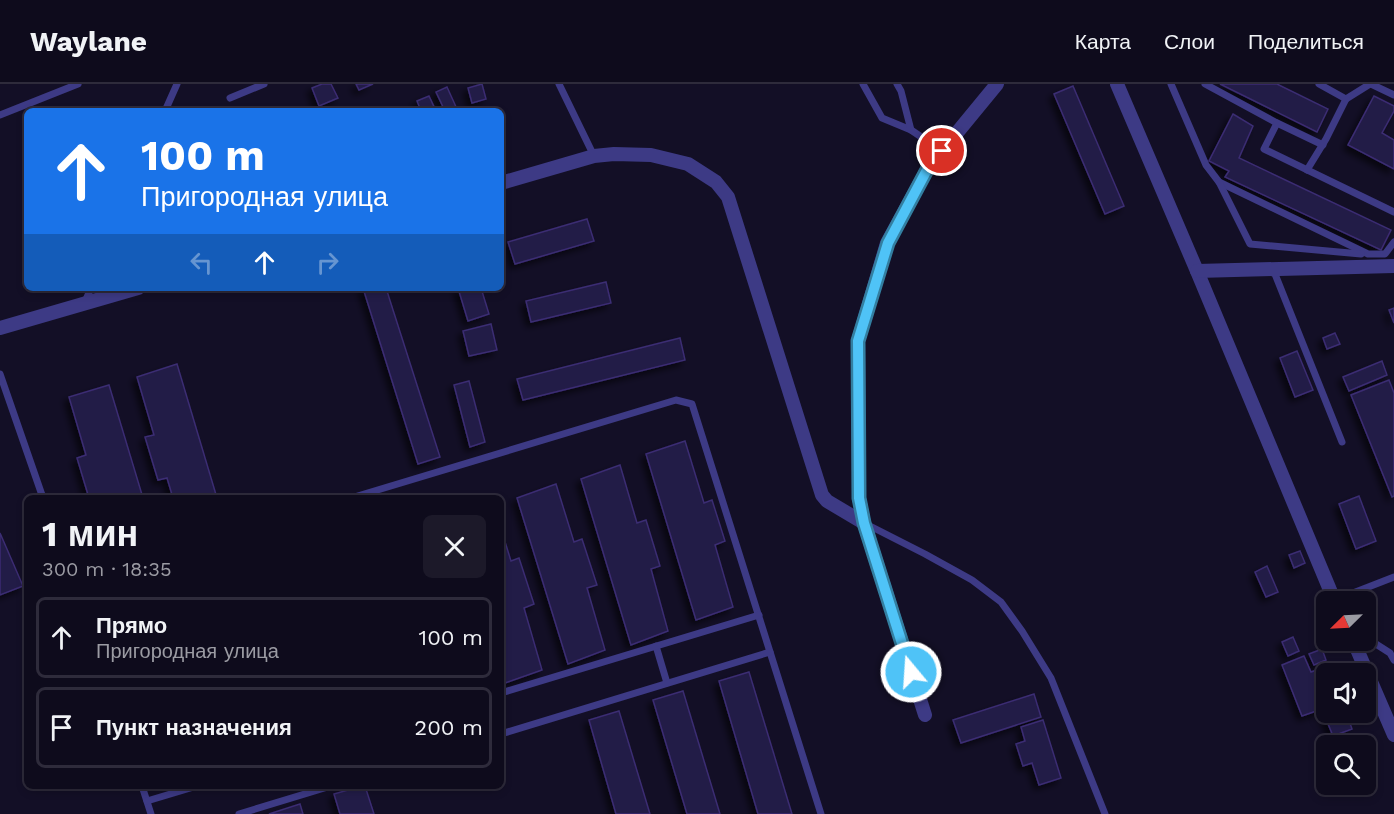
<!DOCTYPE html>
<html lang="ru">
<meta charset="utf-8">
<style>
:root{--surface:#0e0b1c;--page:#1c1929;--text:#f1f3f6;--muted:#9b9ba3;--line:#2e2b3b}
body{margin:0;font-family:"Work Sans",sans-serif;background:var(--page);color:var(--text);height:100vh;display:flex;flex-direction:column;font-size:22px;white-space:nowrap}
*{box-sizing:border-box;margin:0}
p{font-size:20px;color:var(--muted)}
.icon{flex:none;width:33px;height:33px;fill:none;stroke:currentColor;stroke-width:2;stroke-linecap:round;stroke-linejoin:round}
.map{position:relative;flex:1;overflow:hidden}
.drawer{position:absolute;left:24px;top:411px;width:480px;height:294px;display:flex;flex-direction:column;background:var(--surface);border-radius:9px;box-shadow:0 3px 9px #0003,0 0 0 2px var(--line)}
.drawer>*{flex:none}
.top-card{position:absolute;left:24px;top:24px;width:480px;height:183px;border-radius:9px;box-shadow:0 3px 9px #0003,0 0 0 2px var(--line);background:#1a73e8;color:#fff;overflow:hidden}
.needle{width:39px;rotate:246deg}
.fabs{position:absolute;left:1316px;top:507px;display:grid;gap:12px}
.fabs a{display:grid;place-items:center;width:60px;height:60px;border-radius:9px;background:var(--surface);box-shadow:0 3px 9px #0003,0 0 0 2px var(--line);font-size:30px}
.pin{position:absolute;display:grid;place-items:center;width:51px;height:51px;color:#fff;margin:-26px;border:3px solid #fff;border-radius:50%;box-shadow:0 2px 6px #0007}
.me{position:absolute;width:66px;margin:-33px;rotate:342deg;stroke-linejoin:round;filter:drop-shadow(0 0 4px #0008)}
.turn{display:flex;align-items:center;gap:21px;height:126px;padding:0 18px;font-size:27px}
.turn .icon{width:78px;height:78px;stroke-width:2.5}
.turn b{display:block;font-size:42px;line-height:51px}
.lanes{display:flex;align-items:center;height:57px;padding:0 18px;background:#0003;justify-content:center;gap:30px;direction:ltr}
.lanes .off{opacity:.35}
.round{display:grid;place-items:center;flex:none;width:63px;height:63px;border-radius:9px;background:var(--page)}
.overview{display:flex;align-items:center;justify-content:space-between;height:102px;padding:0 18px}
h1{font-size:36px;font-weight:700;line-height:45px}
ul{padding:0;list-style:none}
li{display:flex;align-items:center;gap:18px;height:81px;margin:0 12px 9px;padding:0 6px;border:3px solid var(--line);border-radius:9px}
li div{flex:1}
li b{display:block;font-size:22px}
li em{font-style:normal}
header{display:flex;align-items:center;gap:36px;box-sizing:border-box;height:84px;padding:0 30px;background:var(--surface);border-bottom:2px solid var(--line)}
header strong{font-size:28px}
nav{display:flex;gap:33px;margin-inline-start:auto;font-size:21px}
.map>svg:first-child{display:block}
.building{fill:#241b47;stroke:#3b2d73;stroke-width:1.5;filter:url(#shadow)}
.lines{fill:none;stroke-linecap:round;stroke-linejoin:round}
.lane{stroke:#3d3a85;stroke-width:7}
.street{stroke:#3d3a85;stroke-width:14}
.route-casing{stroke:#337fa1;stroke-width:15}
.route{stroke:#4fc3f7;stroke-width:10}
</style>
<header>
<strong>Waylane</strong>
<nav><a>Карта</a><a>Слои</a><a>Поделиться</a></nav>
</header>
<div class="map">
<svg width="1394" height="730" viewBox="0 0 1394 730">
<defs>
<filter id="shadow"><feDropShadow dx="-4.5" dy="4.5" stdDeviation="3" flood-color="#0009"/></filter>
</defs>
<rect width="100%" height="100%" fill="#130f26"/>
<g class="building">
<path d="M322 0H331L338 14 319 22 312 4Z"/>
<path d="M356 0H373L359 6Z"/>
<path d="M482 0 486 15 472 19 468 4Z"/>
<path d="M1220 0H1277L1328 25 1317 48Z"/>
<path d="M1073 2 1124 122 1105 130 1054 10Z"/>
<path d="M447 3 457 25 452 27H445L436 8Z"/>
<path d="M429 12 436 27H421L417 17Z"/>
<path d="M1374 12 1394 22V27L1382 49 1394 56V85L1348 61Z"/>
<path d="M1233 30 1253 42 1239 74 1391 146 1381 166 1225 93 1229 87 1209 77Z"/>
<path d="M587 135 594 157 515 180 508 158Z"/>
<path d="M606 198 611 219 531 238 526 217Z"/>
<path d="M363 204H386L440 373 418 380Z"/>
<path d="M458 204H481L489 230 468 237Z"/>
<path d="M1394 224V239L1389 226Z"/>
<path d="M491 240 497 266 469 272 463 247Z"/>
<path d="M1335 249 1340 260 1327 265 1323 254Z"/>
<path d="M680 254 685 276 523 316 517 295Z"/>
<path d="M1297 267 1313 306 1295 313 1280 274Z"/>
<path d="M1382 277 1387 291 1349 307 1343 293Z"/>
<path d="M177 280 217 414H173L167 394 158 396 145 353 154 351 137 293Z"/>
<path d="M1389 296 1394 309V412L1392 413 1351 311Z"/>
<path d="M469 297 485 358 470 363 454 301Z"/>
<path d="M109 301 143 414H89L77 374 86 371 69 313Z"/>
<path d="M685 357 704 419 712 416 725 457 715 461 733 523 696 536 646 370Z"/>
<path d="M620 381 637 439 646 436 660 482 651 485 668 547 631 561 581 395Z"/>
<path d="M556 400 574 458 582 455 597 501 587 504 605 566 568 580 517 414Z"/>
<path d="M1359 412 1376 457 1356 465 1339 420Z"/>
<path d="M501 445 511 477 519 474 534 520 524 524 542 586 505 599 501 587Z"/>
<path d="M0 449 23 502 0 511Z"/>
<path d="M1300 467 1305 479 1294 484 1289 471Z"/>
<path d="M1267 482 1278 508 1266 513 1255 488Z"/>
<path d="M1293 553 1299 567 1288 572 1282 558Z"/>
<path d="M1322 565 1326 576 1314 581 1309 570Z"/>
<path d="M1304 572 1311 588 1328 582 1331 590H1326V628H1346L1352 645 1333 652 1322 625 1302 632 1282 581Z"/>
<path d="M749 588 792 730H758L719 597Z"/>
<path d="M683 607 720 730H687L653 616Z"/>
<path d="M1034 610 1041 633 961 659 953 636Z"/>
<path d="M619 627 650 730H616L589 636Z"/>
<path d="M1043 636 1061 694 1039 701 1032 679 1023 682 1016 660 1025 657 1021 643Z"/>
<path d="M362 702H365L374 730H340L334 710Z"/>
<path d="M300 720 303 730H269Z"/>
</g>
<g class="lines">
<g class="lane">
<path d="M559 0 594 72"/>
<path d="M863 0 882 34 911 46"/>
<path d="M897 0 901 7 911 46 942 67"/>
<path d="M1171 0 1206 81 1219 98 1368 170H1385L1394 158"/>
<path d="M1205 0 1277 39 1264 65 1394 128"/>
<path d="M1371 0 1394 11"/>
<path d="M230 14 264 0"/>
<path d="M1346 15 1370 0"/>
<path d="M165 27 177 0"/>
<path d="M0 31 78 0"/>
<path d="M1277 39 1323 61"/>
<path d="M1307 86 1326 55 1346 15 1319 0"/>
<path d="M1219 98 1250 160 1361 170"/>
<path d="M1273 185 1342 358"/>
<path d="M85 218 91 204"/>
<path d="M0 290 43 414"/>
<path d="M351 414 676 316 692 320 821 730"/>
<path d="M866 440 925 470 972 496 1001 518 1022 547 1051 594 1105 730"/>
<path d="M1335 516 1394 493"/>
<path d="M1365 553 1390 569 1394 576"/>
<path d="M656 562 667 599"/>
<path d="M501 609 759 531"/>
<path d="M501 650 770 568"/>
<path d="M142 702 151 730"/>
<path d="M147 717 197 702"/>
<path d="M239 730 331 702"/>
</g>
<g class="street">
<path d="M1117 0 1197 187 1335 518"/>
<path d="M501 99 594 72 614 70 651 71 688 80 716 98 728 113 822 411 827 417 864 439"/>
<path d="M1197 187 1394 182"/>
<path d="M0 244 138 204"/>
<path d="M1353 556 1394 651"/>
<path d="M925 631 864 439 859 414 858 257 887 159 928 84 997 0"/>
</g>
</g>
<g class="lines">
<g class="route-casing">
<path id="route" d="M911 588 864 439 859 414 858 257 888 159 928 84 942 67"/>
</g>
<use href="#route" class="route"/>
</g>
</svg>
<div class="fabs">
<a><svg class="needle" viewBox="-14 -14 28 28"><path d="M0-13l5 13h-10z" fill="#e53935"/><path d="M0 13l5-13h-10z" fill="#9b9ba3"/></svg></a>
<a><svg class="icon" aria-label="sound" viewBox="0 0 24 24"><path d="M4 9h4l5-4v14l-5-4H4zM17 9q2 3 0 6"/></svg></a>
<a><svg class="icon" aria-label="search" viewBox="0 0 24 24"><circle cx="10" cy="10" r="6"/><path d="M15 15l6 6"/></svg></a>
</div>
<div class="pin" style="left:942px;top:67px;background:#d93025"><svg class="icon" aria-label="arrive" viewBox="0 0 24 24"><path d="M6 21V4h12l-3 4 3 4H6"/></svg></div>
<svg class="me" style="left:911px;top:588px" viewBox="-20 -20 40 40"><circle r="17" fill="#4fc3f7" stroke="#fff" stroke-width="3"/><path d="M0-11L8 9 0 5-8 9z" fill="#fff"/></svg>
<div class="top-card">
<div class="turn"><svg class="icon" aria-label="ahead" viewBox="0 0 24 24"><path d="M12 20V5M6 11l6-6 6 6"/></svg><div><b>100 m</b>Пригородная улица</div></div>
<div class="lanes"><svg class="icon off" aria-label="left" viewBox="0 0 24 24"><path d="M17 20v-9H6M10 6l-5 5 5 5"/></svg><svg class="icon" aria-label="ahead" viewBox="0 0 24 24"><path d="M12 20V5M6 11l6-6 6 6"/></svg><svg class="icon off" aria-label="right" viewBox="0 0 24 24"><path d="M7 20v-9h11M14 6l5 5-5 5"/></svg></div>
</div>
<section class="drawer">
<div class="overview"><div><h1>1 мин</h1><p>300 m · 18:35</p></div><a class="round"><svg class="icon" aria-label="close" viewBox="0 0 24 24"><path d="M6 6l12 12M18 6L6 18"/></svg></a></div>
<ul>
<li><svg class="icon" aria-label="ahead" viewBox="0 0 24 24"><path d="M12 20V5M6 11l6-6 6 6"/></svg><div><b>Прямо</b><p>Пригородная улица</p></div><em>100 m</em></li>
<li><svg class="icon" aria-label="arrive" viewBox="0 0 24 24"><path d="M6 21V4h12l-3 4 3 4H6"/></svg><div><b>Пункт назначения</b></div><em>200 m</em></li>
</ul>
</section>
</div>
